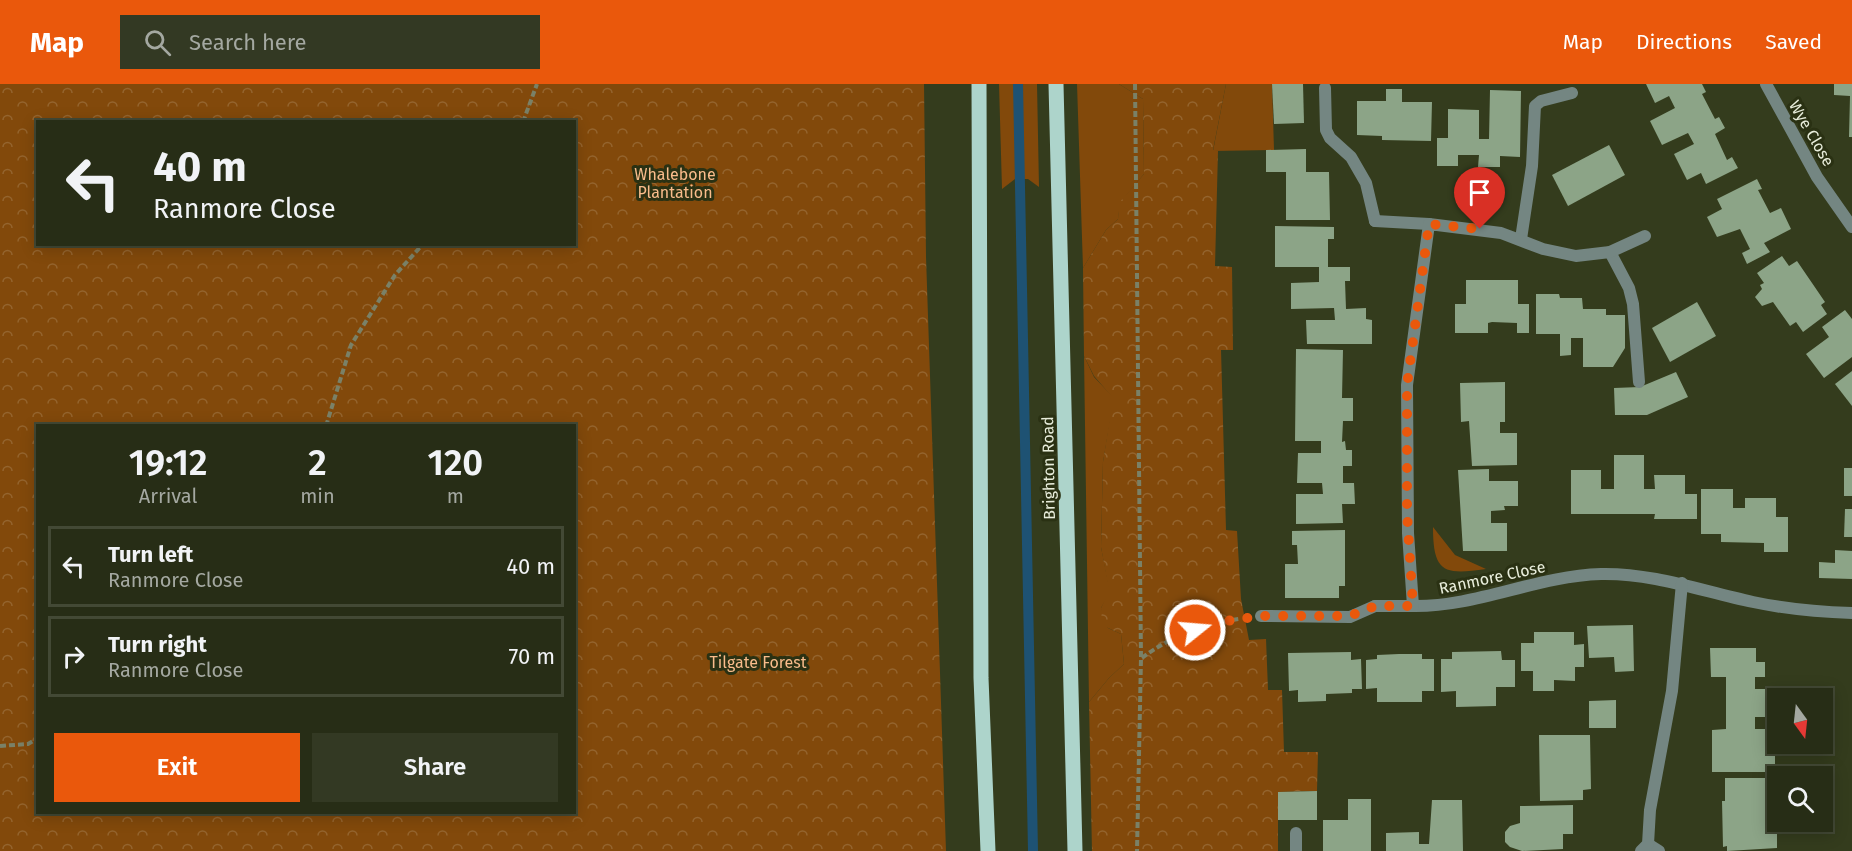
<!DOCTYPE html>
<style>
:root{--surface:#272d16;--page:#333923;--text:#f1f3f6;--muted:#a4a8a1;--line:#434935;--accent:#ea580c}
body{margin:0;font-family:"Fira Sans",sans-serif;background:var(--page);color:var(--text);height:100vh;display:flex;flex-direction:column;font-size:22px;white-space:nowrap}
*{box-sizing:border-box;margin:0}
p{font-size:20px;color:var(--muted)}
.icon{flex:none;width:33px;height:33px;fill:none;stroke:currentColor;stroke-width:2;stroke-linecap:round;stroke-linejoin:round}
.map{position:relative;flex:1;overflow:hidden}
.sheet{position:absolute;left:36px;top:340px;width:540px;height:390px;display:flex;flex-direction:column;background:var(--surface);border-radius:0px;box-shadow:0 3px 15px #0003,0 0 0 2px var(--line)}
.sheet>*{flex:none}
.top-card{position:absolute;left:36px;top:36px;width:540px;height:126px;border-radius:0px;box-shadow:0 3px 15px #0003,0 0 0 2px var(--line);background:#272d16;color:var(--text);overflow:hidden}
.needle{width:39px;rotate:165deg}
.tools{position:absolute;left:1767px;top:604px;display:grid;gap:12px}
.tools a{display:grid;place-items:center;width:66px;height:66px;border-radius:0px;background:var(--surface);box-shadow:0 3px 15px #0003,0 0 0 2px var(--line);font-size:30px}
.pin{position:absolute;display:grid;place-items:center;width:51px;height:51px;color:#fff;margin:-62px -26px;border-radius:50% 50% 50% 0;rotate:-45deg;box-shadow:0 0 6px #0007}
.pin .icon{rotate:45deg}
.me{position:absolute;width:66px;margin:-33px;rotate:73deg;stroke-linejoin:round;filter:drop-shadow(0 0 4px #0008)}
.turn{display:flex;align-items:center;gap:21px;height:126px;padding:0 18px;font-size:27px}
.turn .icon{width:78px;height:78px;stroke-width:2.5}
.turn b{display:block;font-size:42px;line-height:51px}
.eta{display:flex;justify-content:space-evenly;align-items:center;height:102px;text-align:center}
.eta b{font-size:36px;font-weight:600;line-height:42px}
.button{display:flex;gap:12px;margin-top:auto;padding:12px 18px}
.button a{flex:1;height:69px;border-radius:0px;background:var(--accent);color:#fff;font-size:24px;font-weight:600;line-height:69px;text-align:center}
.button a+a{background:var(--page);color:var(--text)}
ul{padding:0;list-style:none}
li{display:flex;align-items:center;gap:18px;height:81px;margin:0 12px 9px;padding:0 6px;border:3px solid var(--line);border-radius:0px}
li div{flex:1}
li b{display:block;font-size:22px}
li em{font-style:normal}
header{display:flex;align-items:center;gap:36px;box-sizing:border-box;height:84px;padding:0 30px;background:var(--accent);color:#fff}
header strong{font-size:28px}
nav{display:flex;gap:33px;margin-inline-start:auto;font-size:21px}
.search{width:420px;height:54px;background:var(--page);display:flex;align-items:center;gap:15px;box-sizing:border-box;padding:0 21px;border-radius:0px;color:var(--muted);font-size:22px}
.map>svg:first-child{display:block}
.grass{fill:#82490b}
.forest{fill:url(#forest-crowns);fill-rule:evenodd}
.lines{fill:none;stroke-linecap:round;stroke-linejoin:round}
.stream{stroke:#1e5273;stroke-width:10}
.building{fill:#8ca487}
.path{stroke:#7a8167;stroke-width:4;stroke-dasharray:6 3;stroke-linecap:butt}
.lane{stroke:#748682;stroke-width:12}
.street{stroke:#748682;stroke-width:12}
.primary{stroke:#add4cb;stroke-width:15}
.route{stroke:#ea580c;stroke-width:10;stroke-dasharray:0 18}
.labels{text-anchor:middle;stroke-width:6;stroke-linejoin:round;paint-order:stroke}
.street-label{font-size:16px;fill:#e8eddb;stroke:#2a3113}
.park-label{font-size:16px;fill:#f9bc8b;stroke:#2a3113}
</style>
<header>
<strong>Map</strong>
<div class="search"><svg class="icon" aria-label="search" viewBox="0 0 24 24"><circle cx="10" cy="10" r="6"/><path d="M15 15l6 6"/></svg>Search here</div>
<nav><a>Map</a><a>Directions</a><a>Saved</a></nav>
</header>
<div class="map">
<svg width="1852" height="767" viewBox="0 0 1852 767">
<defs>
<pattern id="forest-crowns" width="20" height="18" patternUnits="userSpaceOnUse" patternTransform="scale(1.5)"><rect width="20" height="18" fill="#82490b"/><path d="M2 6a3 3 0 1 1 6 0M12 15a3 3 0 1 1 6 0" fill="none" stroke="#94642e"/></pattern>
</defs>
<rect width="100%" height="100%" fill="#343c1d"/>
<g class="grass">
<path d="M999 0H1037L1039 103 1028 95H1015L1002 105Z"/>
<path d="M1077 0H1119L1143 15 1144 90 1120 119 1118 135 1106 146 1083 184Z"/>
<path d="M1226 0H1272L1274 66 1213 67Z"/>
<path d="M1084 272 1094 293 1114 314 1103 378 1101 463 1110 508 1101 524 1108 544 1121 550 1124 580 1109 594 1089 618Z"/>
<path d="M1433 443 1455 471 1486 485C1444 491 1433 489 1433 443Z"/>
</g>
<g class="forest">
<path d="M0 0H924L926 173 946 767H0ZM38 38H574V160H38ZM38 342H574V729H38Z"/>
<path d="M1119 0H1226L1213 66 1218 67 1215 182 1232 183 1233 266H1221L1226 446 1237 447 1241 515 1249 556 1266 555 1268 606H1282L1284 668H1318L1317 707 1278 708V767H1092L1089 618 1109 594 1124 580 1121 550 1108 544 1102 537 1101 524 1109 507 1101 463 1103 378 1113 314 1094 292 1084 272 1083 184 1106 146 1118 135 1119 119 1144 90 1143 15Z"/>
</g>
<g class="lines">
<path class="stream" d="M1018 0 1033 767"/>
</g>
<g class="building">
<path d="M1272 0H1303L1304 39 1274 40Z"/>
<path d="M1646 0H1702L1706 8 1702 10 1715 35 1719 33 1725 44 1715 50 1727 76 1732 73 1738 84 1706 100 1701 89 1687 96 1674 70 1694 60 1688 49 1662 61 1650 37 1675 24 1669 12 1655 19Z"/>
<path d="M1834 0H1852V53H1849L1850 12 1834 11Z"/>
<path d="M1386 5H1402V18H1432L1431 57 1382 56V52L1357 51V17H1386Z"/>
<path d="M1490 6 1521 7 1520 73 1500 72V83H1478L1479 71H1458V82H1437V54H1448V25L1479 26V55H1489Z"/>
<path d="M1609 61 1625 91 1568 122 1552 91Z"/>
<path d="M1306 65V88H1329L1330 136H1286V88H1266V66Z"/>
<path d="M1757 95 1762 105 1758 106 1770 129 1781 124 1791 145 1764 159 1770 168 1747 180 1742 169 1750 165 1740 145 1717 153 1707 133 1722 125 1717 115Z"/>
<path d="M1275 142 1334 143V155H1328V183H1350V197H1345L1346 225 1366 224V235L1372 236V260H1307L1306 236H1335L1334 224 1291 225V199L1319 198V183H1275Z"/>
<path d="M1782 172 1789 182 1797 177 1825 218 1821 221 1827 230 1803 248 1796 238 1790 242 1773 218 1762 222 1755 213 1762 205 1760 201 1764 199 1757 189Z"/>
<path d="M1466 196H1518V220H1529V249H1517V239L1492 238 1488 239V249H1455V220H1466Z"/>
<path d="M1536 210H1559L1560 214H1582L1583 225H1606V231H1625V264L1613 283H1583V254H1571V271L1560 272V250H1536Z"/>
<path d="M1697 218 1716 252 1670 278 1652 244Z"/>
<path d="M1845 226 1852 235V273L1824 294 1806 270 1829 253 1822 243Z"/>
<path d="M1296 265 1343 266 1342 314H1353V337H1343L1342 358 1345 357 1346 366H1352V382H1343V399H1354L1355 420H1342L1343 439 1296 440V410H1323L1322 399H1297L1298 369H1321V357H1295Z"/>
<path d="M1852 287V322L1835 300Z"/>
<path d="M1676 288 1688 313 1647 331H1615L1614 304 1640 303Z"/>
<path d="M1505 298V338H1500V349H1517V381L1472 382 1469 337 1461 338 1460 299Z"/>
<path d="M1614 371H1644V405H1655L1654 391H1685V410H1697V435H1654L1655 430H1571V386H1601V405H1614Z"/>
<rect x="1844" y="384" width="8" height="28"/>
<path d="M1489 385V397H1518V422H1504L1505 426 1491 427V439H1507V467H1463L1458 386Z"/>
<path d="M1701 405H1733V424H1745V414H1776V433H1788V468H1764V459L1721 458V450H1701Z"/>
<path d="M1845 425H1852V453H1844Z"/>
<path d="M1345 446V502H1339V514H1285V480H1298L1297 461H1292V447Z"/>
<path d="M1835 466 1852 467V495L1819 494V478L1835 479Z"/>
<path d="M1633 541 1634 587 1615 588 1614 573 1589 574 1587 542Z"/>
<path d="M1534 548H1574V561L1584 560V583H1575V597L1554 596V607H1533V587H1521V559H1534Z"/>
<path d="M1710 564H1756V578H1765V593H1755V605H1777L1784 611V615H1778V626L1767 627 1768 633H1755V645H1767L1768 669H1775V688H1712V646L1726 645V593H1711Z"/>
<path d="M1501 567 1502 576H1515V603H1496V622L1456 623V607L1441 608V575H1452V568Z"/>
<path d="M1351 568V576L1361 575 1362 605H1352V609L1326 610V617L1298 618V606L1289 607 1288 569Z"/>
<path d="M1399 570H1422V575H1434V607H1422V618H1377V604L1366 605V576L1377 575V571Z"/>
<path d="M1616 616V644H1589V617Z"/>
<path d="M1539 651H1590L1591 705 1583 706V716L1540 717Z"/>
<path d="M1725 694H1772V717H1766V745H1777V764L1727 767V762L1723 763 1722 717H1725Z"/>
<rect x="1822" y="694" width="6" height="20"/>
<path d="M1317 707V736H1278V708Z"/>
<path d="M1348 715H1371V767H1323V736H1348Z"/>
<path d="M1432 716H1462L1463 767H1386V749L1419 748V760H1429Z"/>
<path d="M1573 721V750H1563V765L1522 767 1510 763 1505 758V748L1510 742 1520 739V722Z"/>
</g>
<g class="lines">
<g class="path">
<path d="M1135 0 1141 574 1137 767"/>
<path d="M523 38 537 0"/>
<path d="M326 342 351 261 395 191 423 160"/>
<path d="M1142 574C1169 553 1205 539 1239 535"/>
<path d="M0 662 28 660 38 654"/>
</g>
<g class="lane">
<path d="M1325 4 1326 46 1330 54 1351 73 1366 99 1375 137"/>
<path d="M1521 155 1532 82 1535 22 1541 17 1572 9"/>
<path d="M1610 168 1629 204 1633 220 1639 298"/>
<path d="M1261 532 1350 533 1375 522"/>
<path d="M1296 749V767"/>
<path d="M1648 760 1659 767"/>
</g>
<g class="street">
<path d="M1766 0 1817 93 1852 143"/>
<path d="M1375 137 1429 140"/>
<path d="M1645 152 1610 168 1576 172 1543 165 1501 149 1429 140 1407 301 1408 449 1413 522C1477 523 1536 492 1601 490 1654 489 1701 507 1753 518 1786 525 1818 528 1852 529"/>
<path d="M1375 522H1413"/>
<path d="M1641 767 1648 760 1650 726 1672 607 1682 499"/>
</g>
<g class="primary">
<path d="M979 0 981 594 988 767"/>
<path d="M1056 0 1075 767"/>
</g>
</g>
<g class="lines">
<path class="route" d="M1195 546 1213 539 1261 532H1350L1375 522H1413L1407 429V301L1429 140 1480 145"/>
</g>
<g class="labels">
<g class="street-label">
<text transform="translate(1812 49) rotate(60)" y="6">Wye Close</text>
<text transform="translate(1048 384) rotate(-91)" y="6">Brighton Road</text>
<text transform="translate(1492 493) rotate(-12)" y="6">Ranmore Close</text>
</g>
<g class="park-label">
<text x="675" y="96">Whalebone<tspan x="675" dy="18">Plantation</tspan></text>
<text x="758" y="584">Tilgate Forest</text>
</g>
</g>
</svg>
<div class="tools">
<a><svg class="needle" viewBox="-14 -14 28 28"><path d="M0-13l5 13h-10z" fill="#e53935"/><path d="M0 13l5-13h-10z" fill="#a4a8a1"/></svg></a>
<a><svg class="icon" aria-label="search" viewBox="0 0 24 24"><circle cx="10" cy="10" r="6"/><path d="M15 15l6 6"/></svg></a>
</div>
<div class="pin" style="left:1480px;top:145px;background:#d93025"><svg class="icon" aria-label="arrive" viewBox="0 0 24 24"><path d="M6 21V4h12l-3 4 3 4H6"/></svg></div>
<svg class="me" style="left:1195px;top:546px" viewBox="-20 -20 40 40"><circle r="17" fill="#ea580c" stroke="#fff" stroke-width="3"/><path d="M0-11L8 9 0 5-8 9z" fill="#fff"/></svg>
<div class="top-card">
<div class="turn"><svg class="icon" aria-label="left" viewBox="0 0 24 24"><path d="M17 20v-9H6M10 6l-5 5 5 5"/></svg><div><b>40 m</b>Ranmore Close</div></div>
</div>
<section class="sheet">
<div class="eta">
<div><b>19:12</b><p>Arrival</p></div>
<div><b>2</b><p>min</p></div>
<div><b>120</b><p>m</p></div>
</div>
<ul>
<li><svg class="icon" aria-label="left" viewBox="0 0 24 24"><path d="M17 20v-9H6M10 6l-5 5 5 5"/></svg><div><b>Turn left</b><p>Ranmore Close</p></div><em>40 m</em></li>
<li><svg class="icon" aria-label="right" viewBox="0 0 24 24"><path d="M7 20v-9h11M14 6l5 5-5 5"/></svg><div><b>Turn right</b><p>Ranmore Close</p></div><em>70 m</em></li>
</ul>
<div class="button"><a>Exit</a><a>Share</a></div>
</section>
</div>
